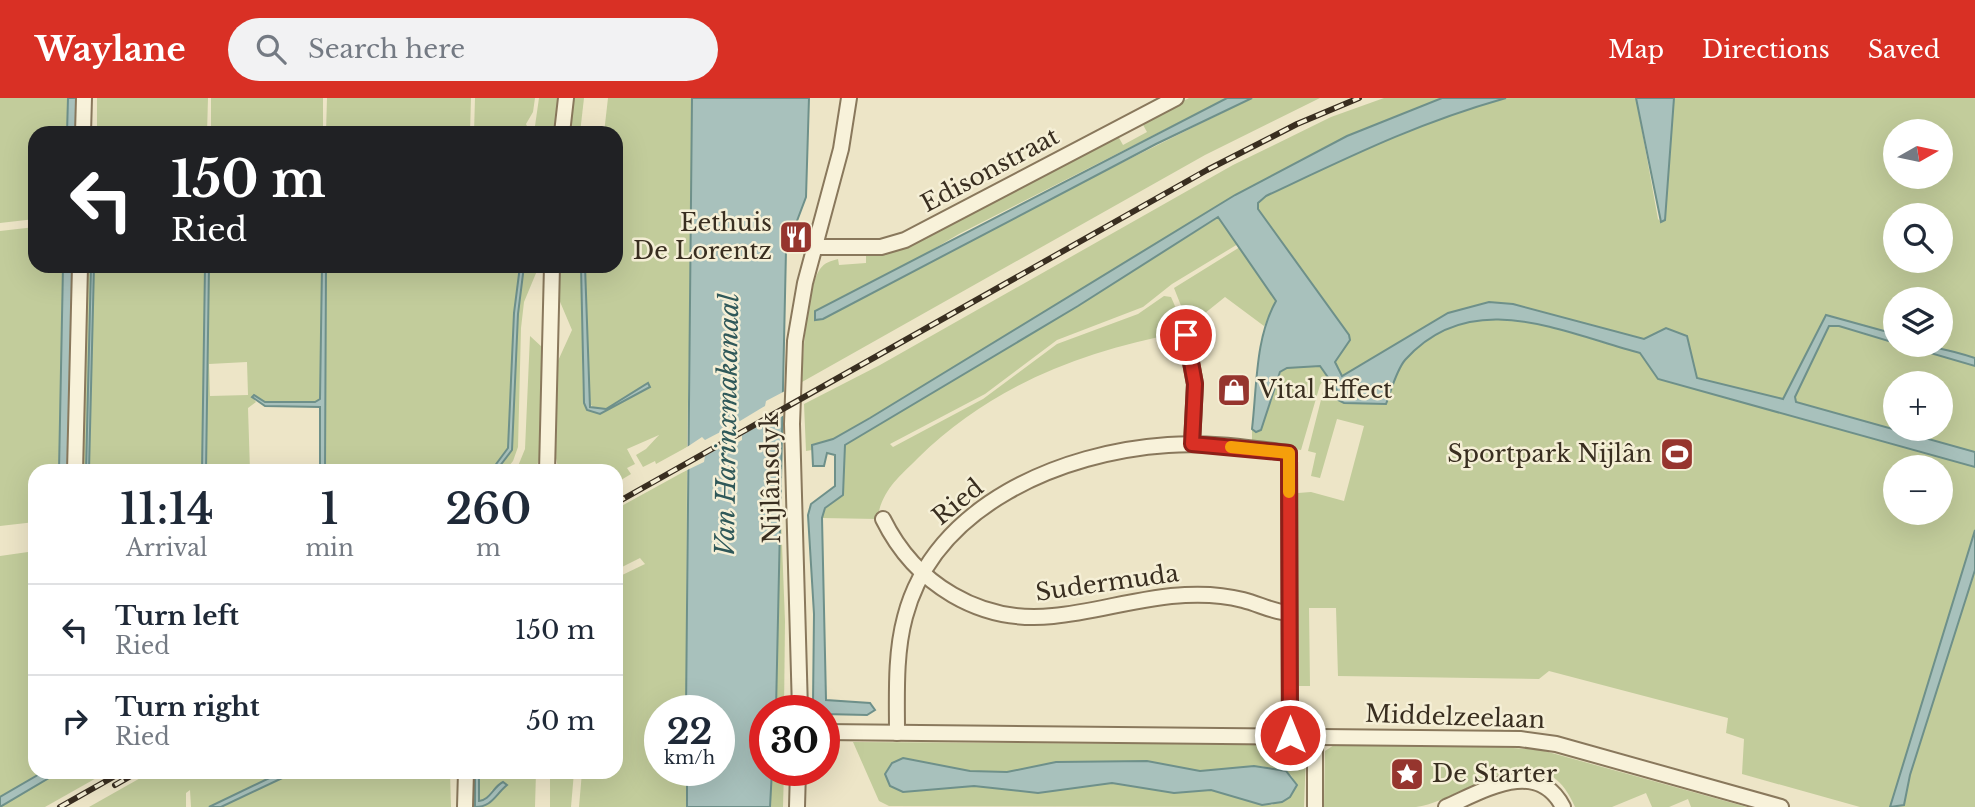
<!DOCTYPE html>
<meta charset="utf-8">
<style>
:root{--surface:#fff;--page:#f2f2f3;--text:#1f2937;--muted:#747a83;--line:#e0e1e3;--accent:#d93025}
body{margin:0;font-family:"Libre Baskerville",serif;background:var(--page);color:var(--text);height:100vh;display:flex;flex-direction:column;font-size:26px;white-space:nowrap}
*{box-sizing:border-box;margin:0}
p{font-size:23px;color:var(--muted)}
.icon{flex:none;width:38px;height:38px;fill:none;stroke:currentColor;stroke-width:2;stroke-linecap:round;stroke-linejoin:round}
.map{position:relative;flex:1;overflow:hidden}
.details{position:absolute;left:28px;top:366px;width:595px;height:315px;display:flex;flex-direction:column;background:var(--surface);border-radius:21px;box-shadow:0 7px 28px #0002}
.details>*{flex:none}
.banner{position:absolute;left:28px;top:28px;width:595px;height:147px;border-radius:21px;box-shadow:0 7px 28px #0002;background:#202124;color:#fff;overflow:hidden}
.needle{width:46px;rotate:81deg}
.controls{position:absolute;left:1883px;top:21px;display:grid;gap:14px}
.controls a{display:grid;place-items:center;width:70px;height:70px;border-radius:50%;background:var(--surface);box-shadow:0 7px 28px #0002;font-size:35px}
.speed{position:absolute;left:644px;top:597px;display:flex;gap:14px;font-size:35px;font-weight:700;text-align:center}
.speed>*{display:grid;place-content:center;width:91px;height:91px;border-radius:50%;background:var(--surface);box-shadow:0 7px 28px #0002;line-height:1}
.speed small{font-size:18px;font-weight:400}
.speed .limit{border:10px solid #d22;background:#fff;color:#111}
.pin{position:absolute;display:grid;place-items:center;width:60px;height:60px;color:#fff;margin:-30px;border:4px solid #fff;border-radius:50%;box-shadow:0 2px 7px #0007}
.me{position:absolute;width:77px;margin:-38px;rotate:0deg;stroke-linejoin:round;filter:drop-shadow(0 0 5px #0008)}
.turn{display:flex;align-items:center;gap:24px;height:147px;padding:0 28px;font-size:32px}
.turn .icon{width:91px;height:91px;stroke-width:2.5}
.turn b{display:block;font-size:49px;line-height:60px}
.eta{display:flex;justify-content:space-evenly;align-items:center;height:119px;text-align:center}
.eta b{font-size:42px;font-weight:600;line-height:49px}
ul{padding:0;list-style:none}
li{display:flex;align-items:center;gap:21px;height:91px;padding:0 28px;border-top:2px solid var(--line)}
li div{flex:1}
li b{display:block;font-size:26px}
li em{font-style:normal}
header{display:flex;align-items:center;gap:42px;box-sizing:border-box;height:98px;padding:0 35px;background:var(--accent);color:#fff}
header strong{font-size:33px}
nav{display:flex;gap:38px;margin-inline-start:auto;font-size:24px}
.search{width:490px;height:63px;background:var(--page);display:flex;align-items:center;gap:18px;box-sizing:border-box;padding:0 24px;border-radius:38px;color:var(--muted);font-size:26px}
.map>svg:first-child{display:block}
.green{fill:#c2cc9b;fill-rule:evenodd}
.water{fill:#a8c1bc;stroke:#6e908a;stroke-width:2}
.pier{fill:#ede5c7}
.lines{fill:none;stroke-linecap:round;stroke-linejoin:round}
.minor-casing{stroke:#89785c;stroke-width:18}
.minor{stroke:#f8f2da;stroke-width:14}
.rail-casing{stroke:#392e20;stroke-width:6}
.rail{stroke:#f5efd6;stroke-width:3.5;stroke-dasharray:10;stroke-linecap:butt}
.route-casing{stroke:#8d1f18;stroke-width:18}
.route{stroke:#d93025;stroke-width:12}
.slow{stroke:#f59e0b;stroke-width:12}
.labels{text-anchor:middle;stroke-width:5;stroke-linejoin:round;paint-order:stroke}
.street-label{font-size:24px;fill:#392e20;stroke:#f5efd6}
.poi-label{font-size:24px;fill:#392e20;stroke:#f5efd6;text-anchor:end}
.water-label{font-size:26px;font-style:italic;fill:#2f5859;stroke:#f5efd6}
</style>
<header>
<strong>Waylane</strong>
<div class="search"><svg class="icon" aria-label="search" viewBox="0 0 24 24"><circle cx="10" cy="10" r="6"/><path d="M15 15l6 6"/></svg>Search here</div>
<nav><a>Map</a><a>Directions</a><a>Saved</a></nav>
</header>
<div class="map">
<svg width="1975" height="709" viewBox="0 0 1975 709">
<rect width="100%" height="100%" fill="#ede5c7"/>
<g class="green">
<path d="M0 0H68L67 35H35V121L0 125Z"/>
<path d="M97 0H208L207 35H97Z"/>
<rect x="211" y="0" width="112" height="35"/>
<path d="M327 0H471L470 35H326Z"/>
<path d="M475 0H535L533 14 526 26 530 35H510L507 32 502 35H474Z"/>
<path d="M539 0H560L556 35H534Z"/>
<path d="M574 0H584L580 35H569Z"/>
<path d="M608 0H692L694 16 687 349 656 366 655 363 643 369 636 357 646 351 659 337 627 351 635 366 627 370 631 376 616 385V373H559L555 356 557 265 572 232 558 199 559 168H581L583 298 587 312 600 316 647 286 606 311H595L588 304 585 168H616V35H604Z"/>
<path d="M1189 0H1227L959 136 920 159 815 213 814 218 1252 0H1320L1205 57 802 284C803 259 806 191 820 171 825 164 831 163 838 161L839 167 866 165V156L903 149 1118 38 1123 47 1147 34 1142 25Z"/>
<path d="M1384 0H1442L1347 38 1235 97 870 320 833 341 814 346 812 352 806 353 804 306 880 267 1233 67 1331 19Z"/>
<path d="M1506 0H1636L1658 121 1661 124 1665 122 1674 0H1975V709H1860L1742 676 1744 641 1726 635 1728 620 1549 573 1539 581 1338 578 1336 510H1309L1310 588H1299L1298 395 1311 394 1344 403 1364 328 1337 321 1320 380 1311 378 1316 355 1308 353 1324 290 1331 282 1339 295 1386 306 1393 288 1342 278 1335 264 1350 242 1258 111V105L1266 98C1349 59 1417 25 1506 0ZM1895 33H1941V79H1895ZM1895 117H1941V163H1895ZM1895 201H1941V247H1895ZM1895 285H1941V331H1895ZM1895 369H1941V415H1895Z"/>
<path d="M1219 119 1238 146 1172 186 1143 209 1057 242 985 296 890 346 893 349 983 301 1057 246 1138 216 1164 198 1171 199 1185 231 1179 235C1081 253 990 289 918 360 897 381 883 391 877 421L822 420 825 410 843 397 845 347 1078 208Z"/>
<path d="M35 129V168H63L59 373H35V424L0 428V133Z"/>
<path d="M1240 149 1275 198 1277 203 1264 228 1225 199 1189 228 1174 190Z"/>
<path d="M84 168H91L86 373H80Z"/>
<path d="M94 168H205L202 373H89Z"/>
<path d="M209 168H322L321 299 316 304H265L254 297 252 299 256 304 248 310 250 373H206ZM247 264 248 297 210 298 209 266Z"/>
<path d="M326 168H520L514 215 508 350 491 373H325Z"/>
<path d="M524 168H539L524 204 521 230 518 349 513 363 505 373H496L512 352 518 216Z"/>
<path d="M530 238 543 250 541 356 535 373H516L525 351Z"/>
<path d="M1320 268 1328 277 1320 287 1301 352 1252 345V331L1261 332 1281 274 1287 270Z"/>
<path d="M687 372 686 612H660V672H687V709H579L582 674H616V480L645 466 640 460 616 472V411Z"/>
<path d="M780 395 785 523 784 612H776Z"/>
<path d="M35 453V674H43L0 699V458Z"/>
<path d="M853 644 1301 647 1306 655 1304 709 889 708 879 703ZM903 660 970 673 1007 674 1056 664 1147 663 1200 673 1261 668 1291 677 1297 687 1272 707 1211 692 1174 695 1112 685 1038 695 974 688 903 694Z"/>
<path d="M1334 647 1487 648 1541 652 1747 709H1691L1688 701 1669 709H1652L1646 695 1612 709H1575C1540 626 1463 704 1416 709 1386 709 1354 709 1324 709L1325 653Z"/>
<path d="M772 672H784L783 709H770Z"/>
<path d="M59 674H107L45 709H0Z"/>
<path d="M151 674H282L209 709H191L190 692 186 695V709H89Z"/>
<path d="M295 674H450L451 709H221Z"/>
<path d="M479 674H536L535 709H482L505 689 492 692 484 703H479Z"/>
<path d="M550 674H574L571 709H550Z"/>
</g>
<g class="water">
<path d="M68 0H77L76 35H67Z"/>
<path d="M692 0H809L806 99 786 152 776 612H765V672H772L770 709H687V672H719V612H686Z"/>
<path d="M1227 0H1252L1156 46 823 221 815 222V213Z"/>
<path d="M1442 0H1506C1417 25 1349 59 1266 98L1258 105V111L1349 237 1350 242 1335 264 1342 278 1448 215 1489 204 1513 206 1644 241 1666 230 1687 238 1697 280 1783 301 1826 217 1895 236V245L1839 228H1829L1795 299 1796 304 1975 354V369L1658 281 1640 255C1561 234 1471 188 1405 262 1396 273 1391 293 1386 306L1344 305 1338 302 1339 295 1320 268 1287 270 1280 274 1261 332 1256 334 1252 331C1257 289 1255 240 1276 203L1218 119 1078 208 845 347 843 397 825 410 822 420 826 602 870 605 875 612 867 617 824 616V612H816L813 607 814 516 808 417 811 406 835 388V357L827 355 824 368H813L812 347 833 341 870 320 1235 97 1347 38Z"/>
<path d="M1636 0H1674L1665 122 1661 124Z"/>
<path d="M63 168H73L68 373H59Z"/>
<path d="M91 168H94L89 373H86Z"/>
<path d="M205 168H209L206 373H202Z"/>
<path d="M322 168H326L325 373H320V309L265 308 252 299 254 297 265 304H315L320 301Z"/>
<path d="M520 168H524L518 216 512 352 496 373H491L508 350 514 215Z"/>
<path d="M581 168H585L590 309 606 311 648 285 650 289 600 316 587 312 584 305Z"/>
<path d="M1903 247C1929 247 1950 252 1975 260V268Z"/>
<path d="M1975 432V472L1910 677 1904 707 1890 709Z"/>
<path d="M903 660 970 673 1007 674 1056 664 1147 663 1200 673 1254 668 1286 673 1297 687 1290 699 1282 704 1262 707 1211 692 1174 695 1112 685 1038 695 974 688 903 694 890 688 885 676 892 665Z"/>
<path d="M43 674H59L0 709V699Z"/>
<path d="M282 674H295L221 709H209Z"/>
<path d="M475 674H479V703C490 702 493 689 503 684L507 687C495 697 492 709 475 709Z"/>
</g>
<path class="pier" d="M785 293 784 317 769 327 765 324 742 337V342L735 346 730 344 705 358 704 364 683 374 684 351 702 339 705 342 728 330 730 323 735 320 740 323 765 308 766 303Z"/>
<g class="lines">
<g class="minor-casing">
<g id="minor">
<path d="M83 35 84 0"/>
<path d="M562 35 566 0"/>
<path d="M815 149H881L905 142 1176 0"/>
<path d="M1186 237 1195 286 1192 346"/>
<path d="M75 373 80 168"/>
<path d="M547 373 552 168"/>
<path d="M883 421C915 486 980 526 1053 518 1097 514 1140 499 1185 497 1205 496 1224 497 1243 502 1259 506 1273 514 1289 515"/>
<path d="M800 612 792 326 795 243 805 185 841 51 849 0"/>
<path d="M824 634 1520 641 1556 646 1781 709"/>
<path d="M897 635C897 597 895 556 905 519 934 407 1062 354 1168 347 1208 344 1249 350 1289 355L1290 637"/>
<path d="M465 709 466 674"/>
<path d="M797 709 798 672"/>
<path d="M1315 709V637"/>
<path d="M1446 709C1483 693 1537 659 1563 709"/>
</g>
</g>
<use href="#minor" class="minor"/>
<g class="rail-casing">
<g id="rail">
<path d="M616 405 1207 72 1297 26 1359 0"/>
<path d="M115 687 138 674"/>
<path d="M60 709 122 674"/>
</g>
</g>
<use href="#rail" class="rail"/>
</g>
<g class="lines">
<g class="route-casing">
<path id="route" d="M1186 237 1195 286 1192 346 1289 355 1290 637"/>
</g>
<use href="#route" class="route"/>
<path class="slow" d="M1231 349 1289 355V394"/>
</g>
<defs>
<g id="restaurant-square" transform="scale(1.75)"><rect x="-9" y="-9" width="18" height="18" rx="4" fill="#96352e" stroke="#f5efd6"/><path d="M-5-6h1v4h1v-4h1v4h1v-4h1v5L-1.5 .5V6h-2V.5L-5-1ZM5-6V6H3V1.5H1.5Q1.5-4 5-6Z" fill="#fff"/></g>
<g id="shop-square" transform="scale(1.75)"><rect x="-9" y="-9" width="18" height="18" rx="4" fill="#96352e" stroke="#f5efd6"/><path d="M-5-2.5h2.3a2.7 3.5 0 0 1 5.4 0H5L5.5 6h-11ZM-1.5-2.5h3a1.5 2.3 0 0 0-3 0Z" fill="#fff"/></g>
<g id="stadium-square" transform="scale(1.75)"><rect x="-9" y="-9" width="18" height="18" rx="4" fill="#96352e" stroke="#f5efd6"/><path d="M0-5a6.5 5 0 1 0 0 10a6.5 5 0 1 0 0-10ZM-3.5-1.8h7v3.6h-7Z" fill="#fff"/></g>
<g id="sight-square" transform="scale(1.75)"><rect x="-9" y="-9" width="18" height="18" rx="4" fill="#96352e" stroke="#f5efd6"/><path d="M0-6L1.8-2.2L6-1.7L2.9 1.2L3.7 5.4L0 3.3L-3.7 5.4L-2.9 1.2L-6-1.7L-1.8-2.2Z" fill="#fff"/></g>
</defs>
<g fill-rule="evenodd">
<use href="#restaurant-square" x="796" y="139"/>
<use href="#shop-square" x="1234" y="292"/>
<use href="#stadium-square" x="1677" y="356"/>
<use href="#sight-square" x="1407" y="676"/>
</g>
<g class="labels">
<g class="street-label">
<text transform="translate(990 72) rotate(-28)" y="8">Edisonstraat</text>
<text transform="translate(771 380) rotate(-91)" y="8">Nijlânsdyk</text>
<text transform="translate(958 404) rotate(-39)" y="8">Ried</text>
<text transform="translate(1107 485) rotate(-8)" y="8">Sudermuda</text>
<text transform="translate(1455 619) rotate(2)" y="8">Middelzeelaan</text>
</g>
<g class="poi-label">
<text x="772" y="133">Eethuis<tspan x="772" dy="28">De Lorentz</tspan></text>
<text x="1258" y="300" text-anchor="start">Vital Effect</text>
<text x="1652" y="364">Sportpark Nijlân</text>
<text x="1432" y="684" text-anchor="start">De Starter</text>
</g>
<g class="water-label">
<text transform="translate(727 327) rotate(-89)" y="9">Van Harinxmakanaal</text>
</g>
</g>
</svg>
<div class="controls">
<a><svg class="needle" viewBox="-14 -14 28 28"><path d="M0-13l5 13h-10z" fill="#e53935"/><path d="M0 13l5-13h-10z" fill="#747a83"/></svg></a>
<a><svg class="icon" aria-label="search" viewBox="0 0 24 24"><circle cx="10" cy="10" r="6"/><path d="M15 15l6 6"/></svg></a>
<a><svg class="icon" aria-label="layers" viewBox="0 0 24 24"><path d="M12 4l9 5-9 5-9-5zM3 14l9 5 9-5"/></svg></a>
<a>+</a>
<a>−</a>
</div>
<div class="speed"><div>22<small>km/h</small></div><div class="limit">30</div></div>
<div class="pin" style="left:1186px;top:237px;background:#d93025"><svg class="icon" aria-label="arrive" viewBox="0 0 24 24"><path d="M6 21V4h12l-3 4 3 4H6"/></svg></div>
<svg class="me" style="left:1290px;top:637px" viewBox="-20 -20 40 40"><circle r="17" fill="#d93025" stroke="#fff" stroke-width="3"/><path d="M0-11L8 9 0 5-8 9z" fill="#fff"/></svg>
<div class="banner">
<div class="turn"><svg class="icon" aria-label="left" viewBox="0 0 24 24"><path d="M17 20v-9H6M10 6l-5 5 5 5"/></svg><div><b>150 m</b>Ried</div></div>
</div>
<section class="details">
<div class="eta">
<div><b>11:14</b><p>Arrival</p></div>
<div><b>1</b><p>min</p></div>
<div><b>260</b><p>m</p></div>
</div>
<ul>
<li><svg class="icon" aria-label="left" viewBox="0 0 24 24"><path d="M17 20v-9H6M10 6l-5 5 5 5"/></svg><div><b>Turn left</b><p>Ried</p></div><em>150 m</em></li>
<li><svg class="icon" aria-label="right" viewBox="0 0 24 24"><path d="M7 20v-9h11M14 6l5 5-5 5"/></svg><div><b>Turn right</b><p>Ried</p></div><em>50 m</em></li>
</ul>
</section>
</div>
